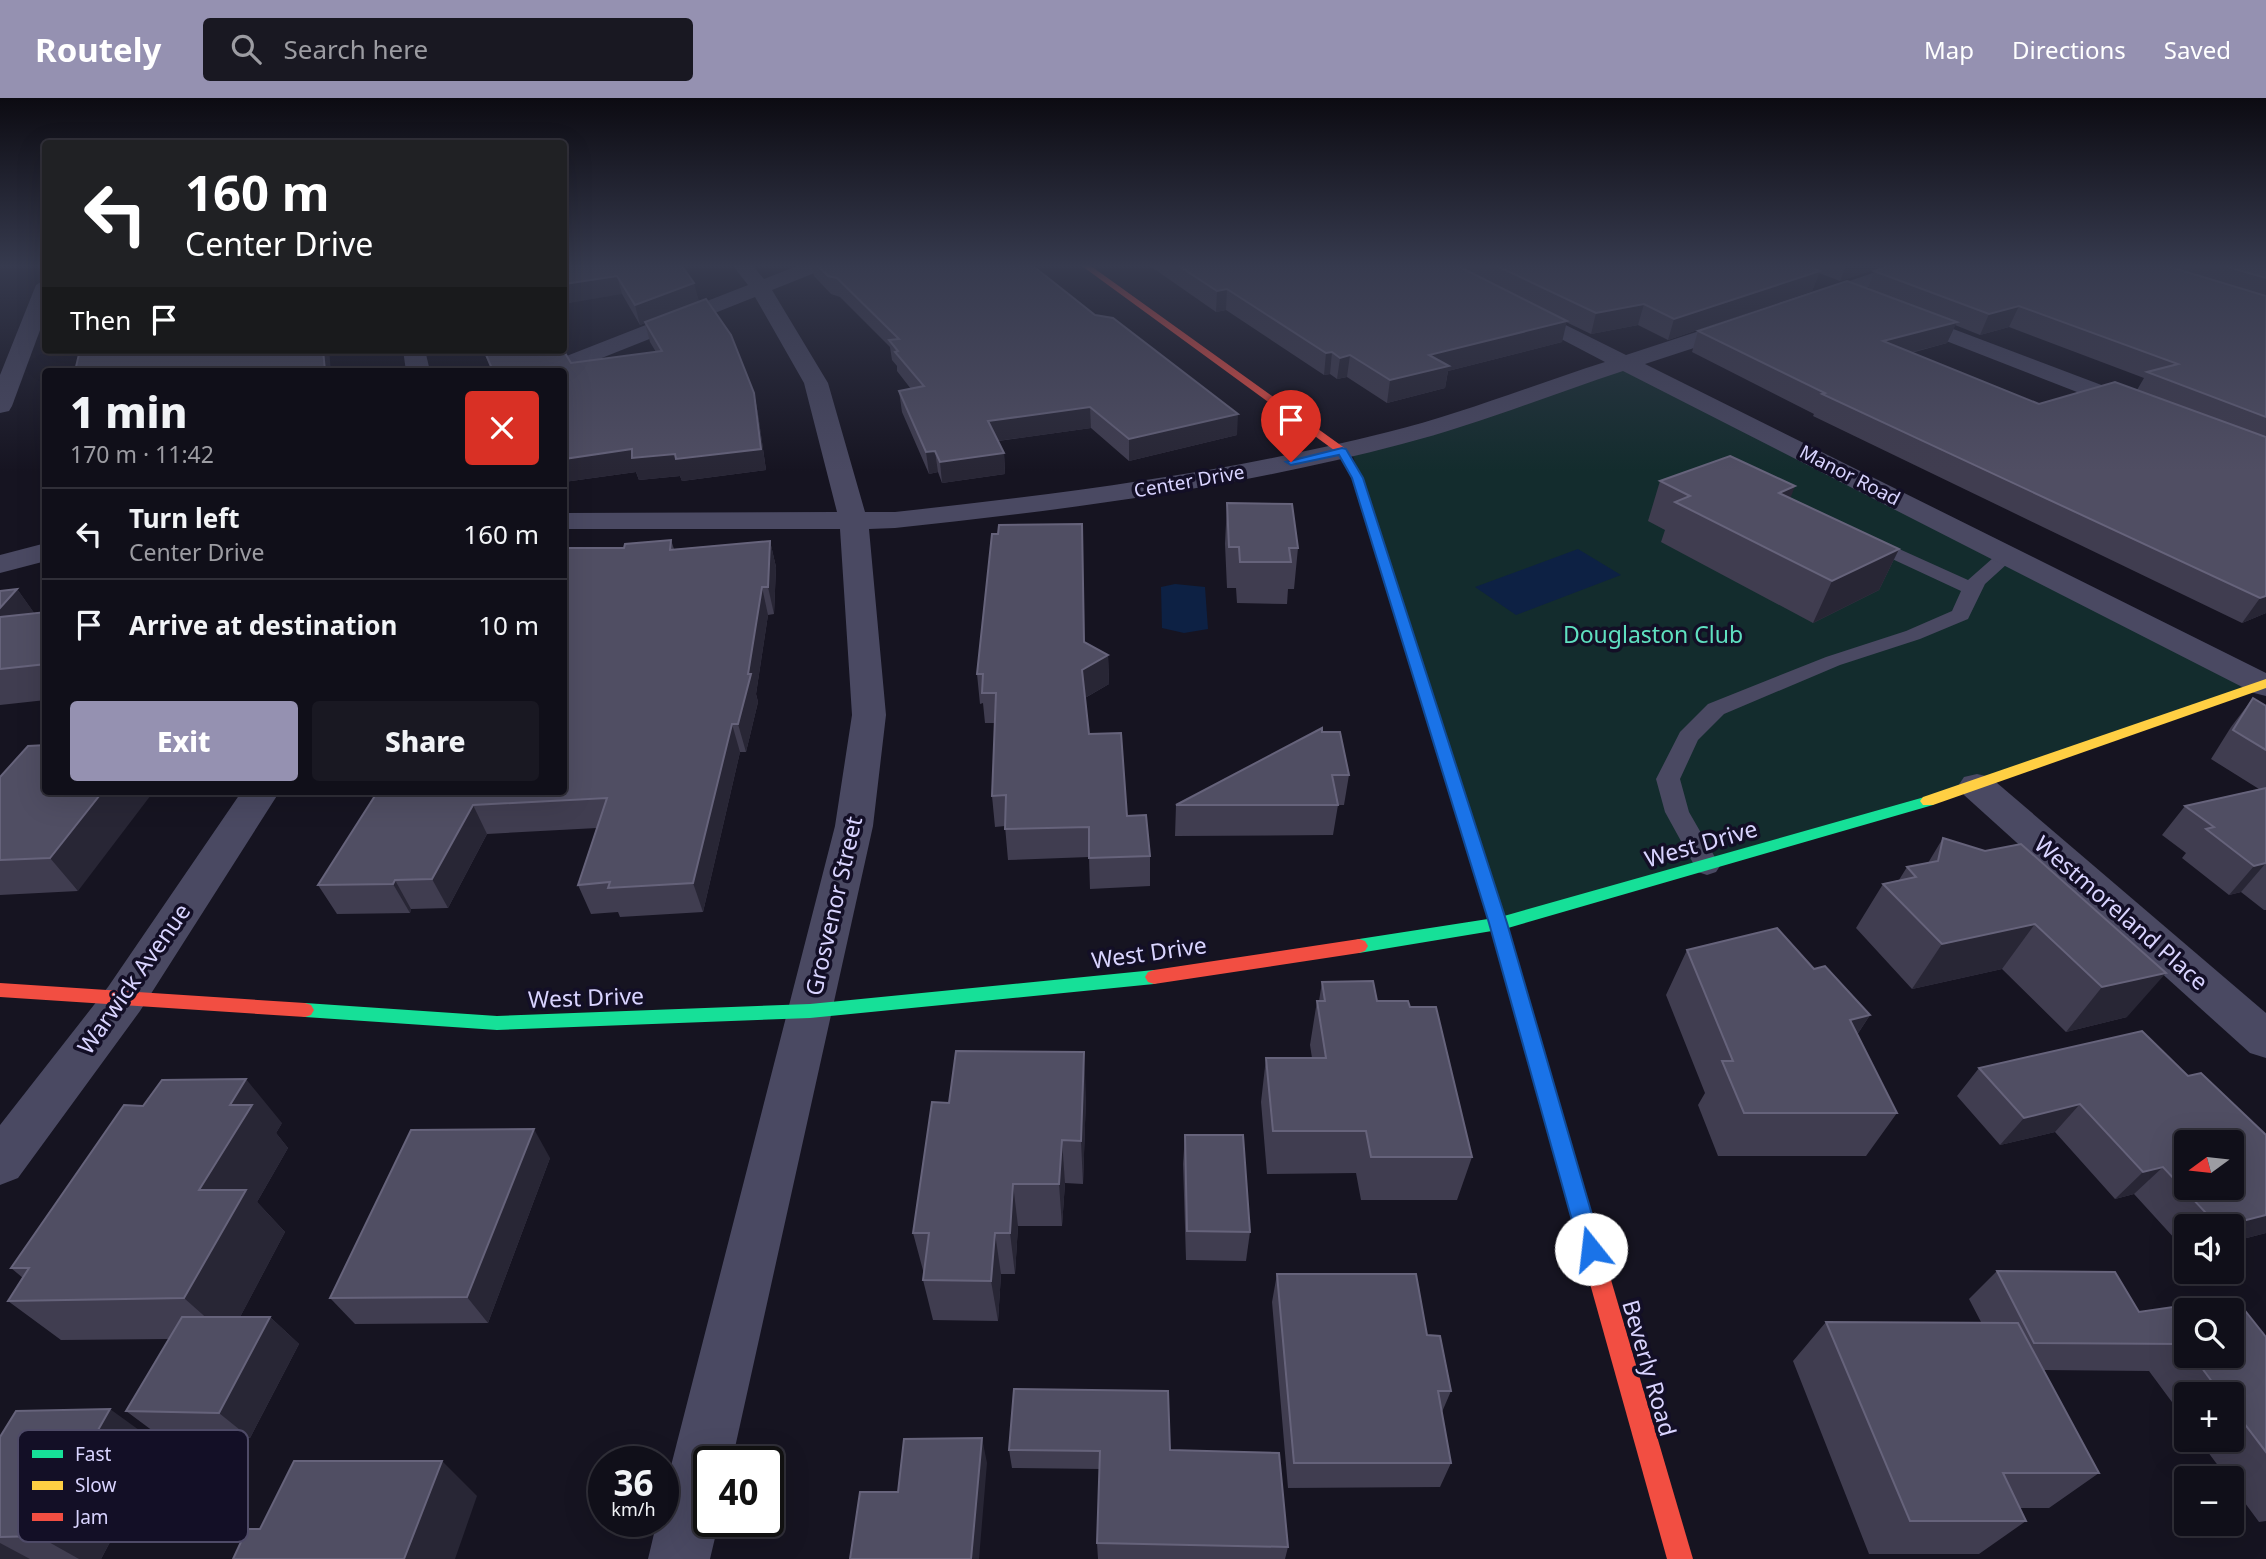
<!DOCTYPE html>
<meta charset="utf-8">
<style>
:root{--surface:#100f19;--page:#191822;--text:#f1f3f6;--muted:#9c9ca2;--line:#302f38;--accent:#9591b1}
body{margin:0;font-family:"Noto Sans",sans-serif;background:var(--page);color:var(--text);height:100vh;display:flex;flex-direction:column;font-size:26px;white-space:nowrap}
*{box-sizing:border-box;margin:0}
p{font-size:23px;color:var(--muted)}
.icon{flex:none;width:38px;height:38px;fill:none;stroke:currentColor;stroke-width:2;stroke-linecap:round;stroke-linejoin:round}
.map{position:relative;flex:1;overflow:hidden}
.side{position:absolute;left:42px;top:270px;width:525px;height:427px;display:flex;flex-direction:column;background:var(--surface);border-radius:7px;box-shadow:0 7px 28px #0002,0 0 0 2px var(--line)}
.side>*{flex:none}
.guide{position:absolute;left:42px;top:42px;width:525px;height:214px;border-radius:7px;box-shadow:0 7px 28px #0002,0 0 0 2px var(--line);background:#202124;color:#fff;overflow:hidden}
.needle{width:46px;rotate:255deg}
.fabs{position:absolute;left:2174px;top:1032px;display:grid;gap:14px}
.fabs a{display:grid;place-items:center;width:70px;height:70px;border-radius:7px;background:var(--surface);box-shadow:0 7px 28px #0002,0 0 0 2px var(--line);font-size:35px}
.speed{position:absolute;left:588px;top:1348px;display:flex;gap:14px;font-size:35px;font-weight:700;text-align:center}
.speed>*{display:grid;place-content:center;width:91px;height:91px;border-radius:50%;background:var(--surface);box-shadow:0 7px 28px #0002,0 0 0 2px var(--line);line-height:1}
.speed small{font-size:18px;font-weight:400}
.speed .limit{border:4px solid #111;border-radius:10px;background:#fff;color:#111}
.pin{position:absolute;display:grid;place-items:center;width:60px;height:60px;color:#fff;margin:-72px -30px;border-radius:50% 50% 50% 0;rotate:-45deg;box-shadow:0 0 7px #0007}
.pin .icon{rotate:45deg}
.me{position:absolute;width:77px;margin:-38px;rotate:344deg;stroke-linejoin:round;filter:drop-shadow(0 0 5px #0008)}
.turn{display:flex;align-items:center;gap:24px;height:147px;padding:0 28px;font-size:32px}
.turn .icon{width:91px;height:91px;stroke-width:2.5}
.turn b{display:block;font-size:49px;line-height:60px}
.then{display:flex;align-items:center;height:66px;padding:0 28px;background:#0003;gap:14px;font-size:26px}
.round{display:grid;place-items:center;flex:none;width:74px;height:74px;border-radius:7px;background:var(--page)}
.head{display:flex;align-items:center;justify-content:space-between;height:119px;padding:0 28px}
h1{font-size:42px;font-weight:800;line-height:52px}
.button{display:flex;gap:14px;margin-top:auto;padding:14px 28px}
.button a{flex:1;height:80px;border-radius:7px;background:var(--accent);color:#fff;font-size:28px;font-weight:800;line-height:80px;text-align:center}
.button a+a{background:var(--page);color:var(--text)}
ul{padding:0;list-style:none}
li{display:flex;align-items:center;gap:21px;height:91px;padding:0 28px;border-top:2px solid var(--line)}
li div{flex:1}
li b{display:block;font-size:26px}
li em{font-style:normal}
header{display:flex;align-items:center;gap:42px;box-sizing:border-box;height:98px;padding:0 35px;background:var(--accent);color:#fff}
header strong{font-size:33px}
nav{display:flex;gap:38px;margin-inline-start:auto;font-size:24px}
.search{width:490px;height:63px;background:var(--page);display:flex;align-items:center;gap:18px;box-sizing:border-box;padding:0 24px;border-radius:7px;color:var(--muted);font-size:26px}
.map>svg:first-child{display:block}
.green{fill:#132c2d}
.water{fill:#0d2144}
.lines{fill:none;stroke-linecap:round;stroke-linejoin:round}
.lane{fill:#4a4962;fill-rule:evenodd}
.street{fill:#4a4962;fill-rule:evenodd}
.fast{fill:#16e098;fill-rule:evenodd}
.slow{fill:#ffcf43;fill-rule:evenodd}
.jam{fill:#f24e42;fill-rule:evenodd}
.wall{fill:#403d50;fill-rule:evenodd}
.shaded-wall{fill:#282635}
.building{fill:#504e63;stroke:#66637b;stroke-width:2;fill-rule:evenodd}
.route{fill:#1a73e8;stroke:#114b97;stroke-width:2}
.labels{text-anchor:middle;stroke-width:7;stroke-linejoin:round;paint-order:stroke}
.far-street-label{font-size:19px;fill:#d9d4ff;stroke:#130f26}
.park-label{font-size:23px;fill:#5fe0c0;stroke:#130f26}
.street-label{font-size:23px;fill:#d9d4ff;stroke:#130f26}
.key{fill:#130f26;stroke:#4e4a67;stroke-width:2}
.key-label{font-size:19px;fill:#d9d4ff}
</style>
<header>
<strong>Routely</strong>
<div class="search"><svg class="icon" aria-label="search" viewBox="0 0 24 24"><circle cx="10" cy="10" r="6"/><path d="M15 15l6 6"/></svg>Search here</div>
<nav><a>Map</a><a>Directions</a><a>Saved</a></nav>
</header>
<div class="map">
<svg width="2266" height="1461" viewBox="0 0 2266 1461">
<rect width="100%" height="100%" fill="#161421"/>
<path class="green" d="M1629 266 2263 583 1977 684 1500 820 1351 352Z"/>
<g class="water">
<path d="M1578 451 1621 477 1516 517 1475 489Z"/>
<path d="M1175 486 1205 489 1208 531 1184 535 1162 530 1161 489Z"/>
</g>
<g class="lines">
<path class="lane" d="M1866 436 1968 482 2002 452 2009 450 2018 456 1985 486 1968 521 1920 541 1840 567 1724 616 1698 642 1680 681 1689 714 1720 768 1716 774 1707 777 1698 774 1665 714 1656 681 1680 634 1708 606 1826 559 1906 533 1952 513 1961 493 1860 446 1857 442 1860 438Z"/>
<g class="street">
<path d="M733 168H753L764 181 797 168H825L822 172 772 192 828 285 865 414H895C1061 396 1225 375 1388 334 1461 316 1533 287 1605 264L1422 168H1447L1626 257 1736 221H1752L1755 226 1752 231 1645 266 2266 575V598L2254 595 1623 273C1550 297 1476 327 1402 346 1235 390 1066 412 895 430L869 431 886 617 873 728 732 1363H709V1423H719L710 1461H648L657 1423H663V1399L835 728 852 617 840 431H564V415L837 414 804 285 755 199 564 275 537 273 541 268 748 187Z"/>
<path d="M1893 168H1922L1919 172 1814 208 1807 210 1797 204 1800 200Z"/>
<path d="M46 181V216L12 308 9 313 0 315V277L36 187Z"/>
<path d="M1903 212 2149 305 2152 310 2149 315H2131L1895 223 1892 218 1895 213Z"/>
<path d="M403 252H425L430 273H406Z"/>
<path d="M46 445V463L0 475V457Z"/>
<path d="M1977 676 1990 679 2266 915V960L2250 955 1964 697 1958 688 1964 679Z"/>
<path d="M242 693H280L140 913 18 1080 0 1087V1027L108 889Z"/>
</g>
<g class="fast">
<path d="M1347 367H1355L1363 380 1504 818 1928 698 1936 703 1933 707 1508 830 1609 1175 1606 1182 1598 1185 1590 1182 1587 1175 1492 833 1359 855 1353 853 1350 848 1353 843 1359 841 1488 821 1353 380 1346 369Z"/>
<path d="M1154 872 1160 874 1163 879 1160 884 1154 886 810 920 497 932 305 919 299 917 296 912 299 907 305 905 497 918 810 906Z"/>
</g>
<path class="slow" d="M2266 581V590L1933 707H1923L1920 703 1923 699Z"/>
<g class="jam">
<path d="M1082 168H1091L1346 351 1356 369 1355 371H1347L1338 355Z"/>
<path d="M1359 841 1365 843 1368 848 1365 853 1359 855 1154 886 1148 884 1145 879 1148 874 1154 872Z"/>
<path d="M0 885 305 905 311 907 314 912 311 917 305 919 0 899Z"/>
<path d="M1598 1165 1606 1168 1609 1175 1693 1461H1667L1587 1175 1590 1168Z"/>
</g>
</g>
<g class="wall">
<path d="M564 168H682L699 203 754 295 758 316 766 372 682 383 680 378 639 382 636 374 564 384V273H492L483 252H561L562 256 571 265 656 254 650 244 645 225 640 227 622 196Z"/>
<path d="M812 168H1033L1237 337 1129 363 1091 330 998 343 1004 355 1005 376 942 385 938 374 929 376 902 314 899 293 911 291 897 273V268L892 262 890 249 840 199 831 196 814 178Z"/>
<path d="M1150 168H1885L1840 183 1819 175 1812 193 1668 242 1638 227 1591 236 1566 224 1562 244 1448 273 1445 290 1387 305 1347 279 1337 281 1330 276 1324 277 1226 212 1216 214Z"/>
<path d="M1890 168H2266V515L2242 525 1813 318 1814 316 1692 254 1698 233 1868 191 1874 173ZM1955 227 1980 237 2009 229 2144 280 2137 292 2039 306 1911 255 1947 245Z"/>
<path d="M1660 383 1791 400 1899 451 1879 492 1813 525 1661 444 1665 432 1648 423Z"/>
<path d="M1227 405 1298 450 1294 491H1288L1287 506 1237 505 1236 490H1227L1225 446Z"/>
<path d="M671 442 674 451 770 443 776 469 774 516 768 517 756 596 758 604 746 654H740L703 814 620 819 618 814 591 816 578 787 597 730 487 736 448 810 411 811 410 815 337 816 318 787 624 450Z"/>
<path d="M17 491 34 515 46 514V602L0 607V493Z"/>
<path d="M1085 544 1108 557 1109 586 1085 600 1089 636 1127 718 1150 758V788L1090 791 1089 759 1008 762 1005 728 995 729 992 698 995 625H985L983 605 980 606 977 576Z"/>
<path d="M2253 600 2266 608V812H2264L2241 794 2229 797 2182 760 2186 755 2162 737 2185 708 2259 691 2211 661 2231 629Z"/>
<path d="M1322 634 1349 677 1344 707H1338L1333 737 1175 738 1176 707Z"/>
<path d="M0 679 78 793 0 797Z"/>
<path d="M1943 740 1985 753 2021 746 2127 919 2066 934 2002 871 1912 891 1856 830 1883 786 1899 782 1907 769 1928 765Z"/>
<path d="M1687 852 1814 871 1870 917 1857 937 1897 1015 1866 1058H1718L1698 1007 1705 995 1666 897Z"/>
<path d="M1322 884 1377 903 1410 909 1472 1059 1457 1102H1361L1356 1075 1267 1076 1261 1004 1266 960H1312L1310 947 1317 903H1319Z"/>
<path d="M1979 970 2188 978 2266 1037V1135L2231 1144V1129H2186V1153L2134 1096 2115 1101 2055 1034 2000 1047 1957 998Z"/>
<path d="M1086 997 1083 1086 1065 1085 1062 1128H1018L1015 1176H1001L998 1223 933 1222 923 1182 924 1176 913 1135 949 1005Z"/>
<path d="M282 1025 276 1035 288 1050 257 1104 285 1134 240 1219H270L299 1246 250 1340 161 1339 126 1313 169 1241 61 1242 8 1203 23 1180 11 1170Z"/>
<path d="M1185 1037 1250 1134 1246 1163 1186 1162 1183 1066Z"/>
<path d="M550 1060 488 1225 355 1226 330 1200Z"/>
<path d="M1997 1173 2115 1174 2139 1214 2235 1200 2266 1239V1423L2259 1424 2231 1386V1381H2228L2199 1342H2231V1297H2186V1323L2149 1273 2043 1272 2099 1375 2049 1410H2019L2026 1423 1979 1456H1869L1793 1263 1826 1224H1981L1969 1201ZM2186 1213H2231V1258H2186Z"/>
<path d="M1277 1176 1427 1237 1451 1293 1442 1314 1451 1365 1440 1389 1288 1390 1272 1204Z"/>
<path d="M0 1339 161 1348 101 1461H0Z"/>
<path d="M1009 1352H1170L1288 1449 1285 1461H1098L1097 1445 1100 1371 1012 1370Z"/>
</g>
<g class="shaded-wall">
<path d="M1846 168H1885L1840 183Z"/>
<path d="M1820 173 1812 193 1668 242 1674 221Z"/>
<path d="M617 178 622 196 564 206V186Z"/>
<path d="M694 185 699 203 640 227 635 207Z"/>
<path d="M1227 191 1226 212 1216 214 1217 193Z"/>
<path d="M1644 206 1638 227 1591 236 1596 215Z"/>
<path d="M2019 208 2009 229 1980 237 1989 216Z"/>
<path d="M1567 223 1562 244 1448 273 1445 290 1387 305 1390 282 1429 257Z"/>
<path d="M1957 224 1947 245 1874 264 1883 243Z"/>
<path d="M323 252H329L331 273H325Z"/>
<path d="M530 252H561L562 257 536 273 528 255Z"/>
<path d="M1332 254 1330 276 1324 277 1326 255Z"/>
<path d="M1350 257 1347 279 1337 281 1340 260Z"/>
<path d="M754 295 758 316 766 372 682 383 680 378 639 382 636 374 564 384V361Z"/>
<path d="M1090 309 1091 330 990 344 988 323Z"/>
<path d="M1238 316 1237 337 1129 363V341Z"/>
<path d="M935 353 938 374 929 376 926 354Z"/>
<path d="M1004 355 1005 376 942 385 940 364Z"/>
<path d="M1795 388 1780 428 1779 395Z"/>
<path d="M770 443 776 469 774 516 768 489Z"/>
<path d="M1899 451 1879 492 1813 525 1832 483Z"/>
<path d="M762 489 768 517 756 596 758 604 746 654 738 626 748 576Z"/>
<path d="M17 491 40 523 0 533V510Z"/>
<path d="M2266 498V515L2242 525 2260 500Z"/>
<path d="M1108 557 1109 586 1083 601 1082 572Z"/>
<path d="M732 626 740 654 703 814 693 785Z"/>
<path d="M103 693H154L78 793 50 760Z"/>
<path d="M473 707 487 736 448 810 432 781Z"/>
<path d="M2266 765 2241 794 2229 797 2254 768Z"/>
<path d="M395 782 411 811 410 815 393 786Z"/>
<path d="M2035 826 2002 871 1912 891 1942 846Z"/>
<path d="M2166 875 2127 919 2066 934 2102 889Z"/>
<path d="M1870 917 1841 961 1850 922Z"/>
<path d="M1084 954 1086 997 1083 1086 1081 1043Z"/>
<path d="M246 981 282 1025 276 1035 288 1050 257 1104 285 1134 229 1240 184 1200 199 1092 230 1007Z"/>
<path d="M2080 1006 2055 1034 2000 1047 2024 1020Z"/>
<path d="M534 1031 550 1060 488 1225 467 1199Z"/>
<path d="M1062 1042 1065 1085 1062 1128 1059 1086Z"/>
<path d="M2163 1069 2134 1096 2115 1101 2143 1074Z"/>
<path d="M1013 1086 1018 1128 1015 1176 1010 1135Z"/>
<path d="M2266 1117V1135L2231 1144V1129H2221Z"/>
<path d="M995 1135 1001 1176 998 1223 991 1183Z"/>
<path d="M270 1219 299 1246 250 1340 219 1315Z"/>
<path d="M110 1311 161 1348 101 1461H79L38 1438Z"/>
<path d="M982 1340 987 1365 979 1461H971Z"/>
<path d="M442 1363 477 1398 455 1461H404Z"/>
<path d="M0 1445 30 1461H0Z"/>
</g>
<g class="building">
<path d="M564 168H682L694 185 635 207 617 178 564 186Z"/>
<path d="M818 168H1033L1095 217 1113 220 1238 316 1129 341 1090 309 988 323 1004 355 940 364 935 353 926 354 899 293 924 288 895 254 898 253 889 242 899 241 837 180 828 178Z"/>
<path d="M1179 168H1458L1567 223 1429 257 1449 268 1390 282 1350 257 1340 260 1332 254 1326 255 1227 191 1217 193Z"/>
<path d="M1497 168H1807L1820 173 1674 221 1644 206 1596 215Z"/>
<path d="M1890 168H2167L2266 198V319L2147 274 2178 266 2019 208 1989 216 1874 173Z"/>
<path d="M2225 168H2266V180Z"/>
<path d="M1847 183 1957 224 1883 243 2039 306 2115 284 2266 339V498L2260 500 1822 296 1825 295 1698 233Z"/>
<path d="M706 201 731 237 754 295 761 351 676 361 675 356 632 360V351L564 361V273H493L484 252H530L528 255 557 257 565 255 571 265 662 253 645 224Z"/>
<path d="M80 252H323L325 273H75Z"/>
<path d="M1730 358 1795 388 1779 395 1899 451 1832 483 1675 404 1690 398 1660 383Z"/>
<path d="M1227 405 1292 406 1298 450H1289L1291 464H1240L1239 449H1229Z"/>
<path d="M1082 426 1084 544 1108 557 1082 572 1089 636 1121 635 1127 718 1146 717 1150 758 1089 760V729L1005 731 1006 697 992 698 996 595H982L983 576H977L992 436H998L999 427Z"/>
<path d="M671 442 670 452 770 443 768 489H762L748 576H751L738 626H732L693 785 608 790 610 784 578 787 607 700 473 707 432 781 395 782 393 786 318 787 378 693H564V450H624L625 446Z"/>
<path d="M17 491 0 510V493Z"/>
<path d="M46 514V566L0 571V519Z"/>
<path d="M2253 600 2266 608V652L2233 632Z"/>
<path d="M1322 630V634H1340L1349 677H1332L1338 707H1176Z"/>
<path d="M46 647V693H103L50 760 0 762V679L28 648Z"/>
<path d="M2266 690V765L2254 768 2206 731 2214 729 2185 708Z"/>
<path d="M1943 740 1985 753 2021 746 2166 875 2102 889 2035 826 1942 846 1883 786 1916 779 1907 769 1938 763Z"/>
<path d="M1777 830 1814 871 1825 868 1870 917 1850 922 1897 1015H1744L1722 963H1733L1687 852Z"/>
<path d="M1373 883 1377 903H1408L1410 909H1436L1472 1059H1371L1366 1033H1273L1266 960H1326L1317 903H1325L1322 884Z"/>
<path d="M2142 933 2188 978 2201 975 2266 1037V1117L2219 1129 2163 1069 2143 1074 2080 1006 2024 1020 1979 970ZM2186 1045H2231V1090H2186Z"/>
<path d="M956 953 1084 954 1081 1043 1062 1042 1059 1086H1013L1010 1135H995L991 1183 923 1182 929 1135H913L932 1004 949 1005Z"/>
<path d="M246 981 230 1007H252L199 1092H246L184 1200 8 1203 29 1170H11L124 1007 143 1008 162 982Z"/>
<path d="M534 1031 467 1199 330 1200 411 1032Z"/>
<path d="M1185 1037H1243L1250 1134 1187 1133Z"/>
<path d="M1997 1173 2115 1174 2139 1214 2235 1200 2266 1239V1354L2231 1308V1297H2222L2193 1258H2231V1213H2186V1249L2184 1246 2034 1245Z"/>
<path d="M1277 1176H1416L1427 1237 1440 1238 1451 1293H1438L1451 1365H1294Z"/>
<path d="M182 1219H270L219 1315 126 1313Z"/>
<path d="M1826 1224 2018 1225 2099 1375H2003L2026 1423H1910Z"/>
<path d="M1014 1291 1168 1293 1170 1352 1279 1355 1288 1449 1097 1445 1100 1353 1009 1352Z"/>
<path d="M110 1311 38 1438 0 1439V1339L16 1313Z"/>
<path d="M982 1340 971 1461H850L860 1394H898L904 1341Z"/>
<path d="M294 1363H442L404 1461H233L247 1431H260Z"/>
</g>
<linearGradient id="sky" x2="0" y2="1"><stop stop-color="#0c0b12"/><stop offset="0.45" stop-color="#363a4e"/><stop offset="1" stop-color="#363a4e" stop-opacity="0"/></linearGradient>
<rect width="2266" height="373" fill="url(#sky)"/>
<path class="route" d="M1342 350 1346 351 1363 380 1507 825 1602 1151 1599 1158 1591 1161 1583 1158 1580 1151 1489 825 1352 380 1339 357 1291 367 1286 364Z"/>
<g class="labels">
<g class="far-street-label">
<text transform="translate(1850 377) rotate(27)" y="7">Manor Road</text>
<text transform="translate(1189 383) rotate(-10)" y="7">Center Drive</text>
</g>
<g class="park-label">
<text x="1653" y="545">Douglaston Club</text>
</g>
<g class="street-label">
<text transform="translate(1701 746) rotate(-16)" y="8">West Drive</text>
<text transform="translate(834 808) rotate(-77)" y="8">Grosvenor Street</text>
<text transform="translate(2121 815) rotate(41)" y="8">Westmoreland Place</text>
<text transform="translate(1149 855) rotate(-8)" y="8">West Drive</text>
<text transform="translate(134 881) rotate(-55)" y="8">Warwick Avenue</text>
<text transform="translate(586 900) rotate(-2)" y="8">West Drive</text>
<text transform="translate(1649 1270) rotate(74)" y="8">Beverly Road</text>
</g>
</g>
<rect x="18" y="1332" width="230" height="112" rx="10" class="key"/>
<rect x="32" y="1352" width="31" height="8" fill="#16e098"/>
<rect x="32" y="1383" width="31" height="9" fill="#ffcf43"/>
<rect x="32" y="1415" width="31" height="8" fill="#f24e42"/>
<g class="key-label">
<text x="75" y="1363">Fast</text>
<text x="75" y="1394">Slow</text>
<text x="75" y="1426">Jam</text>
</g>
</svg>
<div class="fabs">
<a><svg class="needle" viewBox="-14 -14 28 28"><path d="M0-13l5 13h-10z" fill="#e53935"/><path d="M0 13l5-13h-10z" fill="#9c9ca2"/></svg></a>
<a><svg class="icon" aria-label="sound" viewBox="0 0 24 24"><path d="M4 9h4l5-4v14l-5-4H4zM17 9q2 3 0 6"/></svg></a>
<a><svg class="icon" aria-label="search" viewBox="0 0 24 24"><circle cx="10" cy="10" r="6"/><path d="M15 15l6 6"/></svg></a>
<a>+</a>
<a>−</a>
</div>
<div class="speed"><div>36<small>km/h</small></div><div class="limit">40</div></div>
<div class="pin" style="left:1291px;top:364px;background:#d93025"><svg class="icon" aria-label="arrive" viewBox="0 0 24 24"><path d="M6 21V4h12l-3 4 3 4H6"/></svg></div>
<svg class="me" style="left:1591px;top:1151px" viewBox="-20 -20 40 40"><circle r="19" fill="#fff"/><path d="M0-13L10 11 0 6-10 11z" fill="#1a73e8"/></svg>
<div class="guide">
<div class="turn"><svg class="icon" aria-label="left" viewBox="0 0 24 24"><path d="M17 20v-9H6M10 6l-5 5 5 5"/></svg><div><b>160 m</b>Center Drive</div></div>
<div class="then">Then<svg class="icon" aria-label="arrive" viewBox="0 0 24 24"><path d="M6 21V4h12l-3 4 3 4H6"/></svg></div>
</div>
<section class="side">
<div class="head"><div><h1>1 min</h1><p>170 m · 11:42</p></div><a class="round" style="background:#d93025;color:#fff"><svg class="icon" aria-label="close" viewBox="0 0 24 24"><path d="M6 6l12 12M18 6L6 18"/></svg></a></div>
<ul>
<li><svg class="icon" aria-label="left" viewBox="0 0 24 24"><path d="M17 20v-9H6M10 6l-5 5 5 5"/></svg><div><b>Turn left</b><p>Center Drive</p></div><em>160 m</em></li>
<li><svg class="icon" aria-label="arrive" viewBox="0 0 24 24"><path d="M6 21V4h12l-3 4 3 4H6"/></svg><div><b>Arrive at destination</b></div><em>10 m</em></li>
</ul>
<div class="button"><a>Exit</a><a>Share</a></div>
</section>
</div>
